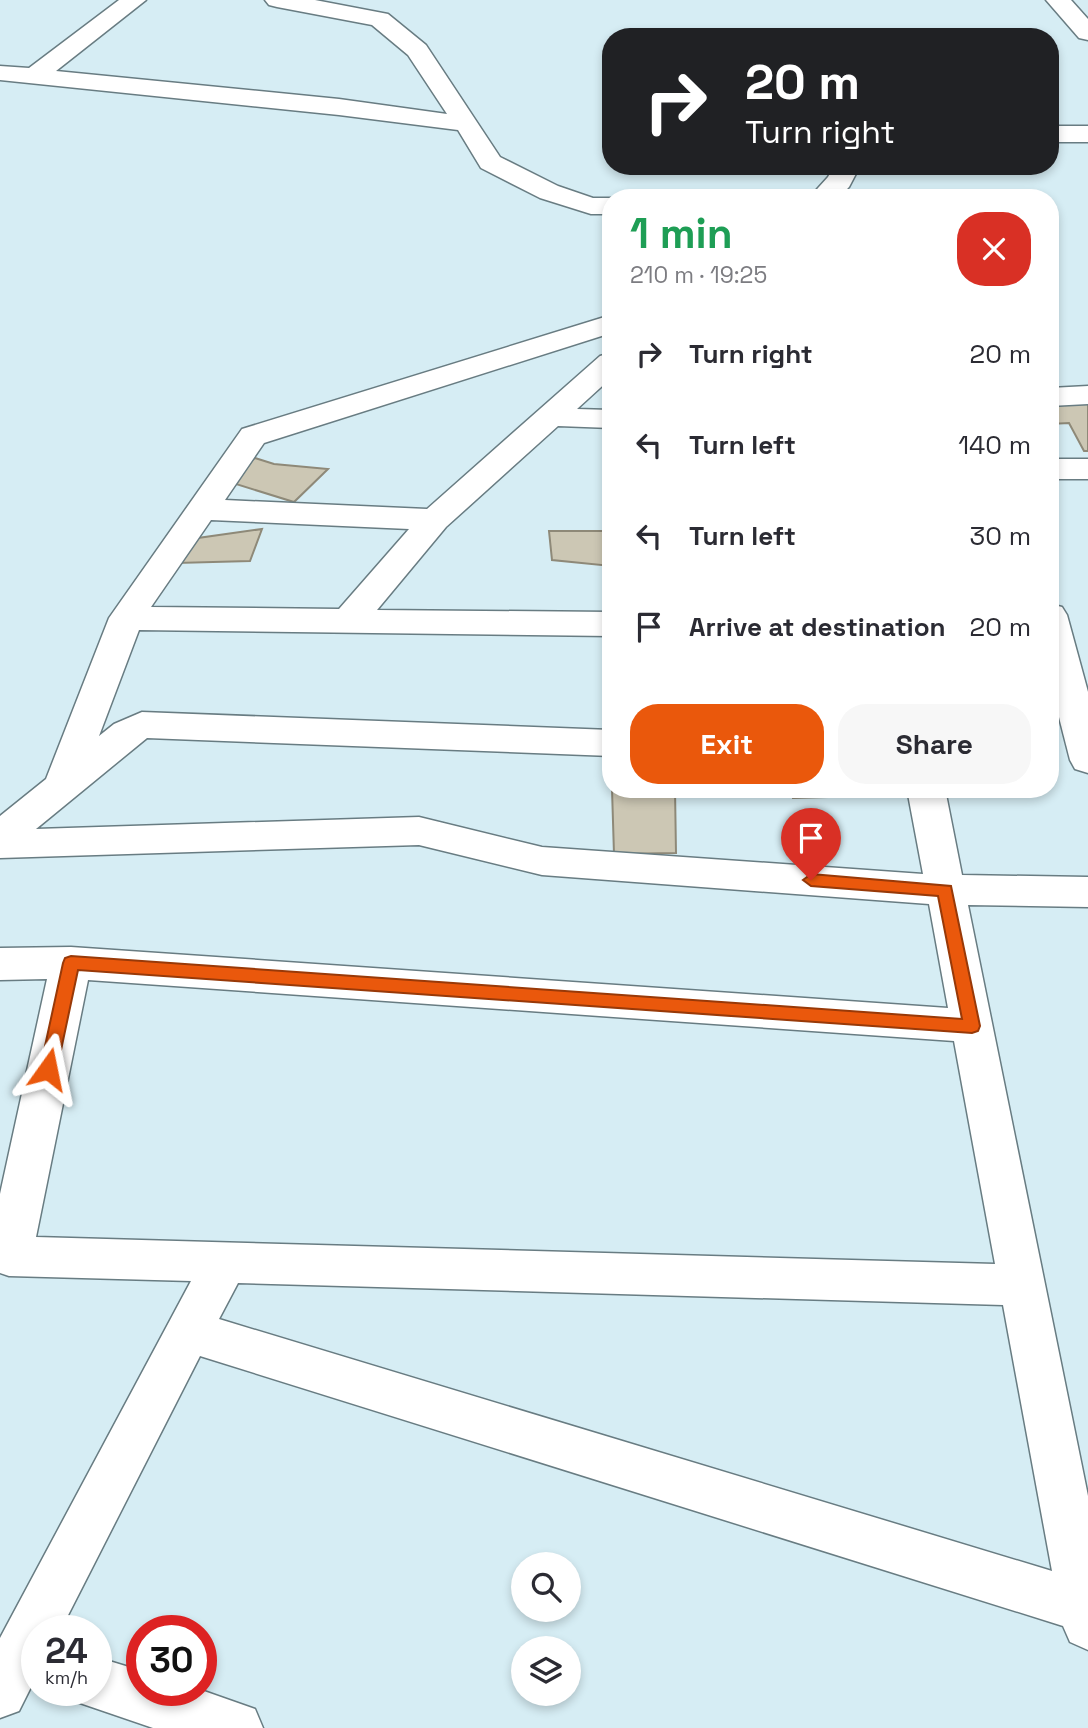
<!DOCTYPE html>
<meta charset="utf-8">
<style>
:root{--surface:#fff;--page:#f7f7f7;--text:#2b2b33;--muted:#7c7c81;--accent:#ea580c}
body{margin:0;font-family:"Space Grotesk",sans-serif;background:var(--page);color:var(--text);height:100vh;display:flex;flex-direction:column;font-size:26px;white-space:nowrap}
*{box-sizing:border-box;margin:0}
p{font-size:23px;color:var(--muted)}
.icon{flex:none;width:38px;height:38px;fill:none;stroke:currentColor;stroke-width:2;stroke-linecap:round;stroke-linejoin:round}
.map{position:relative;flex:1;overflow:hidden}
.sheet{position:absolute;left:602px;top:189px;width:457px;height:609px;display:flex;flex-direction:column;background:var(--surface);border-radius:28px;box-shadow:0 4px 10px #0003}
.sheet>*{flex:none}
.top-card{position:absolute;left:602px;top:28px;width:457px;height:147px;border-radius:28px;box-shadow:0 4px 10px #0003;background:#202124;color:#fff;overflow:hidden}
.buttons{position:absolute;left:511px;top:1552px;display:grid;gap:14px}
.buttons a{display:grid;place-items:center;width:70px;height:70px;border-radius:50%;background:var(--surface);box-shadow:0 4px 10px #0003;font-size:35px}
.speed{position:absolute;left:21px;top:1615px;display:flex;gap:14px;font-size:35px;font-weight:700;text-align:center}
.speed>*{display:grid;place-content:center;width:91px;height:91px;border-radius:50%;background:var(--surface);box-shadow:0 4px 10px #0003;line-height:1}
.speed small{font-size:18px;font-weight:400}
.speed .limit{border:10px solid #d22;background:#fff;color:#111}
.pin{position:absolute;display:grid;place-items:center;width:60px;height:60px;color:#fff;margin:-72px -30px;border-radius:50% 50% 50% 0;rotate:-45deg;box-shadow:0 0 7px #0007}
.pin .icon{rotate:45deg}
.me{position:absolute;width:77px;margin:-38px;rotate:12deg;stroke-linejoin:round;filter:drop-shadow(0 0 5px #0008)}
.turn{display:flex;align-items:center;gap:24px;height:147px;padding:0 28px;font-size:32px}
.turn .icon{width:91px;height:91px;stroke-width:2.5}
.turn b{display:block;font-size:49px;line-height:60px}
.round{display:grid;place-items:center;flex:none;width:74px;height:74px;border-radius:28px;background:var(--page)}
.overview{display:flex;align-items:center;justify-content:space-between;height:119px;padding:0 28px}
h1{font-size:42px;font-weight:700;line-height:52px;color:#1e9e55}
.cta{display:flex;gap:14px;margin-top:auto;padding:14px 28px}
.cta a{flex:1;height:80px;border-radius:28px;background:var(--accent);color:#fff;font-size:28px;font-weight:700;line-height:80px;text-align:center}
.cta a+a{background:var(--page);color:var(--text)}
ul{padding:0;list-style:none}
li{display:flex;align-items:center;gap:21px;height:91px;padding:0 28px}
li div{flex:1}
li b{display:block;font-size:26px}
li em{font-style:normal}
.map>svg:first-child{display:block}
.building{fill:#ccc7b4;stroke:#8e8978;stroke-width:2}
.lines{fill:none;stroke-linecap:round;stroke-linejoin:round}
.minor-casing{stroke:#687c82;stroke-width:3}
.minor{fill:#fff;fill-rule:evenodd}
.route{fill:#ea580c;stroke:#983908;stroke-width:2}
</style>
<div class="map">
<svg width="1088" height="1728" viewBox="0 0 1088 1728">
<rect width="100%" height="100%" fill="#d6edf4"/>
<g class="building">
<path d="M1059 397 1088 399V451H1084L1069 423 1050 424V409H1054Z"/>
<path d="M255 458 274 464 328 469 294 502 223 480Z"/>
<path d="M262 529 250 561 177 563 191 539Z"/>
<path d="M549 531H611V566L552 560Z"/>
<path d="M612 789H675L676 853 614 854Z"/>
<path d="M792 789H898L900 795 793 798Z"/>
</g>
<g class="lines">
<g class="minor-casing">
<g id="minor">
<path d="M119 0H146L56 71 339 99 447 114 408 55 372 25 277 7 269 5 265 0H315L388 14 426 45 500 157 558 186 593 198H611V214H591L540 198 481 168 458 130 339 115 0 80V66L29 68Z"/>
<path d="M1046 0H1071L1088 19V40L1079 38Z"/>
<rect x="1050" y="126" width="38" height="16"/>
<path d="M834 166H860L849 187 838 198H809L828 177Z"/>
<path d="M611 315V333L264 443 225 500 427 509 600 356 611 353V378L577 409 611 410V428L558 426 446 527 377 610 611 612V636L139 630 99 736 114 724 142 712 611 730V756L147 738 36 829 419 817 542 847 923 874 907 789H945L962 875 1088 877V907L968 905 1088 1496V1650L1070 1642 1063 1626 200 1356 60 1631H37V1675L19 1711 0 1718V1638L191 1281 9 1276 0 1273V1194L47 979 0 980V948L71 947 948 1008 929 904 542 875 419 845 0 858V816L46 779 109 618 242 429ZM211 520 409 529 339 609 151 607ZM88 980 954 1041 995 1264 36 1237ZM238 1283 1003 1305 1052 1571 219 1319Z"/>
<path d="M1088 386V404L1050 406V388Z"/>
<rect x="1050" y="459" width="38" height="20"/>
<path d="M1050 604 1062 607 1067 615 1088 692V773L1075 769 1070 760 1050 682Z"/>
<path d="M96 1657 142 1671V1690H201L255 1709 263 1728H153L77 1702 73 1690H96Z"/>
</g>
</g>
<use href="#minor" class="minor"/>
</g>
<path class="route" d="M811 874 951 886 980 1026 978 1031 972 1033 78 970 57 1069 55 1074 48 1076 42 1074 40 1069 63 963 65 958 71 956 962 1019 938 896 811 886 803 880Z"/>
</svg>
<div class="buttons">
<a><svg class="icon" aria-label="search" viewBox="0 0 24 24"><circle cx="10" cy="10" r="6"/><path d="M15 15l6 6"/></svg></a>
<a><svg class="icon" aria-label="layers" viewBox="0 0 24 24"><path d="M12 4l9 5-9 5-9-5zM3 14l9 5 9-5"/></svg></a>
</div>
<div class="speed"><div>24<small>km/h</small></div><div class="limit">30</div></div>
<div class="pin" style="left:811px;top:880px;background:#d93025"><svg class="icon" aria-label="arrive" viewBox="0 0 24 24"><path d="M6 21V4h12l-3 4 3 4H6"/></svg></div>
<svg class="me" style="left:48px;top:1069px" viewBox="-20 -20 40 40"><path d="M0-17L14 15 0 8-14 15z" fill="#ea580c" stroke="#fff" stroke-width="4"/></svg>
<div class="top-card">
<div class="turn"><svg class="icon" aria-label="right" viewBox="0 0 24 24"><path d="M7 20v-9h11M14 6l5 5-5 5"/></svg><div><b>20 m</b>Turn right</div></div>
</div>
<section class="sheet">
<div class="overview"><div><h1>1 min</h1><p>210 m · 19:25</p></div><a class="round" style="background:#d93025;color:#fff"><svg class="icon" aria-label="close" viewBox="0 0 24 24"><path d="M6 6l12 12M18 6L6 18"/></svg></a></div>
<ul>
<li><svg class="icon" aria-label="right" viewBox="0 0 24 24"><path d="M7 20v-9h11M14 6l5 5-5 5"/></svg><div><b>Turn right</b></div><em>20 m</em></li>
<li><svg class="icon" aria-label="left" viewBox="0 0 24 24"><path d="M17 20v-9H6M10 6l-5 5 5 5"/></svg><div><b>Turn left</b></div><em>140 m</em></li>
<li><svg class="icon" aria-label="left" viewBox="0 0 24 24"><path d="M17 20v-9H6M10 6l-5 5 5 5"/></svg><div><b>Turn left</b></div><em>30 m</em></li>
<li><svg class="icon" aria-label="arrive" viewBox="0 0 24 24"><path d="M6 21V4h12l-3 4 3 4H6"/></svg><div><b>Arrive at destination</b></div><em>20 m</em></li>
</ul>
<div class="cta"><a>Exit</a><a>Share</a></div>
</section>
</div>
